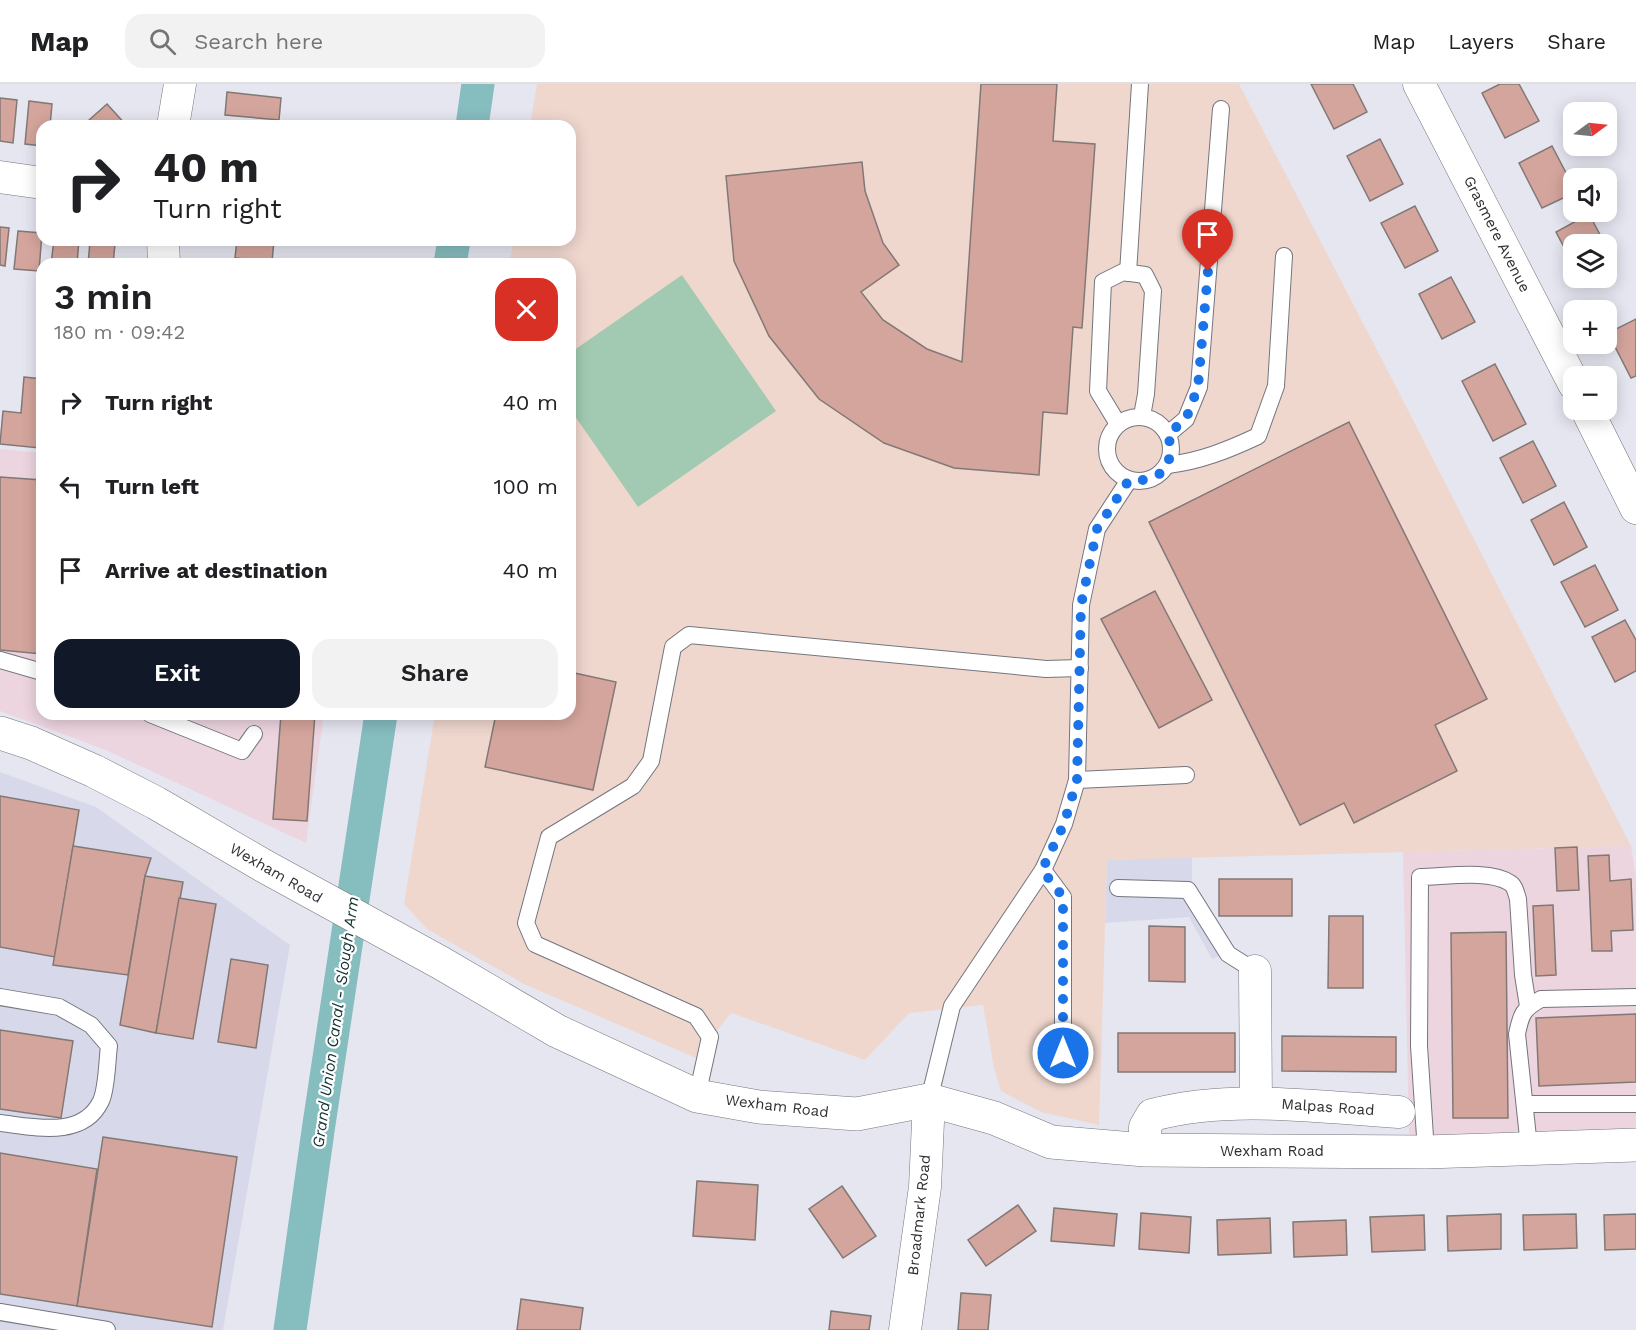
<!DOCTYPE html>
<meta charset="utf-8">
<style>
:root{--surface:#fff;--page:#f2f2f2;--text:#202124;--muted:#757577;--line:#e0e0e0;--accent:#111827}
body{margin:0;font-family:"Work Sans",sans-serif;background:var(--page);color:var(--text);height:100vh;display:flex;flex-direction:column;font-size:22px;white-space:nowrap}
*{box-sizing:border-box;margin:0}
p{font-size:20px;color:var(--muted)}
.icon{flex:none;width:33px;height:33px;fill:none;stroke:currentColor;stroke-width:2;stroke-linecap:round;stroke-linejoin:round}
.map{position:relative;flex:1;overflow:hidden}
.panel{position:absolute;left:36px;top:174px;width:540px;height:462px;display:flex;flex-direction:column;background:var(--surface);border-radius:18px;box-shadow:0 3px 15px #0003}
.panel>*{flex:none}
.hud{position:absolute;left:36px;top:36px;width:540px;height:126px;border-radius:18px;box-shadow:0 3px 15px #0003;background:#fff;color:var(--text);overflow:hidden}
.needle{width:39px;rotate:75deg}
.fabs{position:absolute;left:1563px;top:18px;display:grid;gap:12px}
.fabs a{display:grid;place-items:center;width:54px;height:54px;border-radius:12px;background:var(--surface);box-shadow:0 3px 15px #0003;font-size:30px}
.pin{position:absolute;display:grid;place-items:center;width:51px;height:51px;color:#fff;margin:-62px -26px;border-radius:50% 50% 50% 0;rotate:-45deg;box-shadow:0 0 6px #0007}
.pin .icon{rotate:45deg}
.me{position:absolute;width:66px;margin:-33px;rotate:0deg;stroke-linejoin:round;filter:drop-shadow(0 0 4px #0008)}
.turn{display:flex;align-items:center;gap:21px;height:126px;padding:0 18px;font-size:27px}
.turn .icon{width:78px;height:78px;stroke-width:2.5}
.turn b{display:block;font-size:42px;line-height:51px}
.round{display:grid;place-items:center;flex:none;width:63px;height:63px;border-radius:18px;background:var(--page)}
.overview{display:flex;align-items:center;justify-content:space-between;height:102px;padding:0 18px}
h1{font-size:36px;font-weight:600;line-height:45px}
.button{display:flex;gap:12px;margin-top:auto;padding:12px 18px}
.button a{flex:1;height:69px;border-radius:18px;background:var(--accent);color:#fff;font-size:24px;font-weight:600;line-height:69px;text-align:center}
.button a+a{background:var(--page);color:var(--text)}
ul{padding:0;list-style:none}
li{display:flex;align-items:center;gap:18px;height:84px;padding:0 18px}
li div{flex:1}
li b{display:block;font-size:22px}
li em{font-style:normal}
header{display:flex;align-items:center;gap:36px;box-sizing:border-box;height:84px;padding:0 30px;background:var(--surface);border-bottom:2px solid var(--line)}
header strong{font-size:28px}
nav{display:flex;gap:33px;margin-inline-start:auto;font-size:21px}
.search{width:420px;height:54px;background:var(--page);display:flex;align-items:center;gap:15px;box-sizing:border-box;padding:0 21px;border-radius:18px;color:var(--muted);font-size:22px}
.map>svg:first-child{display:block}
.commercial{fill:#edd5e0}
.built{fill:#d7d9ea}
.education{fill:#efd7ce}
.green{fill:#a2cab2}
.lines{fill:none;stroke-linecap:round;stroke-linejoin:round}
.canal{stroke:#86bdbf;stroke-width:33}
.building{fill:#d4a59c;stroke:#827876;stroke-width:1.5}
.service-casing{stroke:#74757e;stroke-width:18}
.minor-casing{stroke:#74757e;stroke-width:33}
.tertiary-casing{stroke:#74757e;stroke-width:34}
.service{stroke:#fff;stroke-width:16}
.minor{stroke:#fff;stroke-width:32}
.tertiary{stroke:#fff;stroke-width:33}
.route{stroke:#1a73e8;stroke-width:10;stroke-dasharray:0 18}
.labels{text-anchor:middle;stroke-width:4.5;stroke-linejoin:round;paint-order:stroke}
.street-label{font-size:15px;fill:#2e2f33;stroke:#fff}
.water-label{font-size:16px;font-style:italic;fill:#133031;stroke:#fff}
</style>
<header>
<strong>Map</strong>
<div class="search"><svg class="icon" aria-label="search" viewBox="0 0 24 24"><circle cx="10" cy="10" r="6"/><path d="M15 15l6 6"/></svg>Search here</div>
<nav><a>Map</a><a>Layers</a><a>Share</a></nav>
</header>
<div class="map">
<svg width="1636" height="1246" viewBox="0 0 1636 1246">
<rect width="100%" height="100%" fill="#e5e6f0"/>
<g class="commercial">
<path d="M0 365 42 369V630H324L306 759 106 666 0 627Z"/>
<path d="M1631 762 1636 793V1045L1409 1052 1403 768Z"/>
</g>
<g class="built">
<path d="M0 688 96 723 290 861 223 1246H0Z"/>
<path d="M1192 773V808L1224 870 1212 875 1189 833 1105 839 1107 776Z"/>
</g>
<path class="education" d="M537 0H1239L1392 295 1631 762 1107 776 1099 1041 1041 1028 1001 1007 994 984 983 921 909 929 865 976 731 929 696 974 524 900 427 845 404 820 435 630H570V180H510L513 156H570V42H530Z"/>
<path class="green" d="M682 191 776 327 638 423 570 325V269Z"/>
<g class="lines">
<g class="canal">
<path d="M472 42 478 0"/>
<path d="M450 180 454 156"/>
<path d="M290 1246 319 1040 381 630"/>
</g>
</g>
<g class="building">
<path d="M981 0H1057L1053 57 1095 60 1082 244 1073 243 1067 330 1043 328 1039 391 954 384 884 359 819 315 769 252 734 177 726 92 862 78 865 107 883 159 899 181 861 208 883 236 927 265 962 278Z"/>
<path d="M1311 0H1353L1367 28 1334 45Z"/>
<path d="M1500 0H1519L1539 37 1505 54 1482 9Z"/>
<path d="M227 8 281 14 279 36 225 31Z"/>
<path d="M0 14 17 16 13 59 0 57Z"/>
<path d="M29 17 52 20 50 42H42V62L25 60Z"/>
<path d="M107 20 127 42H93L88 37Z"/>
<path d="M1380 55 1403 100 1370 117 1347 72Z"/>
<path d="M1552 62 1574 104V109L1542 124 1519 79Z"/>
<path d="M1415 122 1438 167 1405 184 1381 139Z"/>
<path d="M1589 130 1605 160H1574V182L1556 148Z"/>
<path d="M0 143 9 144 5 182 0 181Z"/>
<path d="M18 147 42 149 39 187 14 185Z"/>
<path d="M54 156H79L77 180H51Z"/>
<path d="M237 156H274L272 178 235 174Z"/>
<path d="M90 158 115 160 113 180H88Z"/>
<path d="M1451 193 1475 238 1442 255 1419 210Z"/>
<path d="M1636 235V292L1631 294 1608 249Z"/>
<path d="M1495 280 1526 340 1493 357 1462 297Z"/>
<path d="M24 293 42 295V341L40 364 0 360 3 327 21 329Z"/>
<path d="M1349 338 1487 615 1435 641 1457 687 1354 739 1344 719 1300 741 1149 438Z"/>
<path d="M1533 357 1556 402 1523 419 1500 374Z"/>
<path d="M0 393 42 396V570L0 566Z"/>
<path d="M1564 418 1587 463 1554 481 1531 436Z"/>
<path d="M1595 481 1618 526 1585 543 1561 498Z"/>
<path d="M1155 507 1212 616 1159 644 1101 535Z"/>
<path d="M1625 536 1636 556V587L1615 598 1592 553Z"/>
<path d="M570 588 616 598 593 706 485 683 496 630H570Z"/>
<path d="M281 630H315L307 737 273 735Z"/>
<path d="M0 712 79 726 55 873 0 863Z"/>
<path d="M73 762 151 774 145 792 128 891 53 881Z"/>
<path d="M1577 763 1579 806 1557 807 1555 764Z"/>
<path d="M1609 771 1610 797 1631 795 1633 846 1611 847 1612 867H1592L1588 772Z"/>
<path d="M145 792 183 798 156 949 120 941Z"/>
<rect x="1219" y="795" width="73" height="37"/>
<path d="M179 814 216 820 193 955 156 949Z"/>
<path d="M1553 821 1556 891 1536 892 1533 822Z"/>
<path d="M1329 832H1363V904H1328Z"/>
<path d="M1149 842 1185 843V898L1149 897Z"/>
<path d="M1506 848 1508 1034H1453L1451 849Z"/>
<path d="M231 875 268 881 256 964 218 958Z"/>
<path d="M1636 930V998L1539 1002 1536 934Z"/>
<path d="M0 946 73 957 61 1034 0 1025Z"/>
<rect x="1118" y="949" width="117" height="39"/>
<path d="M1282 952 1396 953V988L1282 987Z"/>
<path d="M103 1053 237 1073 212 1243 77 1222Z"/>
<path d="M0 1069 97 1085 77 1222 0 1210Z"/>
<path d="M697 1097 758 1101 755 1156 693 1152Z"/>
<path d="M842 1102 876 1152 843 1174 809 1125Z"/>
<path d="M1018 1121 1036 1147 986 1182 968 1156Z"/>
<path d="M1054 1124 1117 1130 1114 1162 1051 1157Z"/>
<path d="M1141 1129 1191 1133 1189 1169 1139 1165Z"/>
<path d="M1501 1130V1165L1448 1167 1447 1132Z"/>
<path d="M1576 1130 1577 1164 1524 1166 1523 1131Z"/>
<path d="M1636 1130V1165L1605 1166 1604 1131Z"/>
<path d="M1424 1131 1425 1166 1372 1168 1370 1133Z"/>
<path d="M1270 1134 1271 1169 1218 1171 1217 1136Z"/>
<path d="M1346 1136 1347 1171 1294 1173 1293 1138Z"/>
<path d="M961 1209 991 1211 988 1246H958Z"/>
<path d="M521 1215 583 1224 580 1246H517Z"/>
<path d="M831 1227 871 1232 869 1246H829Z"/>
</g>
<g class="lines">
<g class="service-casing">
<g id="service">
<path d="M1128 189 1140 0"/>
<circle cx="1139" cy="365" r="32"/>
<path d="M1118 340 1098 307 1103 198 1123 188 1145 191 1153 207 1146 310 1142 332"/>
<path d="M1168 350 1186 335 1199 303 1221 25"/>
<path d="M1168 381C1201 377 1228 366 1258 352L1276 302 1284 172"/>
<path d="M0 576 42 588"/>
<path d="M150 630 242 667 254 650"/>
<path d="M1077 696 1186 691"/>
<path d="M1043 786 1063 813V969"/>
<path d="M1118 804 1188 806 1228 870 1255 887"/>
<path d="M0 913 59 923 91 941 109 962C107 977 107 1004 101 1017 83 1055 34 1043 0 1039"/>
<path d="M697 1012 710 953 696 932 535 860 526 839 549 753 633 702 651 677 673 563 689 551 1046 585 1080 584"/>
<path d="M929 1016 952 922 1043 786 1064 740 1077 696 1081 521 1097 445 1129 396"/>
<path d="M1525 1020H1636"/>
<path d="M1529 1063 1517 950C1521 930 1523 925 1541 915L1636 913"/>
<path d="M1426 1068 1419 962 1420 793C1443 793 1490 785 1510 799 1515 802 1516 809 1518 815L1523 891 1528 922"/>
<path d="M0 1228 107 1246"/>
</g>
</g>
<g class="minor-casing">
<g id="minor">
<path d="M1419 0 1574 300"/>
<path d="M173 42 180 0"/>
<path d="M0 93 42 99"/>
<path d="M163 156 164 180"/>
<path d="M1587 326 1636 424"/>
<path d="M1255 887 1256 1018"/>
<path d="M1145 1066V1043L1152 1031C1230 1010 1319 1023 1399 1028"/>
<path d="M905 1246 925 1103 929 1016"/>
</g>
</g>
<g class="tertiary-casing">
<path id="tertiary" d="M0 649 31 659 94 687 156 719 264 782 441 879 557 947 697 1012 759 1023 857 1030 929 1016 994 1034 1051 1058 1145 1066 1426 1068 1636 1061"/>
</g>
<use href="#service" class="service"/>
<use href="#minor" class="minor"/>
<use href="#tertiary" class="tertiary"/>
</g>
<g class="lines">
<path class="route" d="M1063 969V813L1042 786 1064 740 1077 696 1081 521 1097 445 1129 396C1161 399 1176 382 1168 350L1186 335 1198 303 1208 187"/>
</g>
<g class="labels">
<g class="street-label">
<text transform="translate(1497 150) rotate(63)" y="5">Grasmere Avenue</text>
<text transform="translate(276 789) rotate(30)" y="5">Wexham Road</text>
<text transform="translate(777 1022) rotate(7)" y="5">Wexham Road</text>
<text transform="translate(1328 1023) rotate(4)" y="5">Malpas Road</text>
<text x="1272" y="1072">Wexham Road</text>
<text transform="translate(919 1131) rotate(-84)" y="5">Broadmark Road</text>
</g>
<g class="water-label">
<text transform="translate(335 938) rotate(-82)" y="6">Grand Union Canal - Slough Arm</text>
</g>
</g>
</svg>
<div class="fabs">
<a><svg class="needle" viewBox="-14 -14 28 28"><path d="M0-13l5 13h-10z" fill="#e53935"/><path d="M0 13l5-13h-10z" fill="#757577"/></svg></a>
<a><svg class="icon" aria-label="sound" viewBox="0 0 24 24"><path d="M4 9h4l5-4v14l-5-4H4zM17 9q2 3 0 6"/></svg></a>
<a><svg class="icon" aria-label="layers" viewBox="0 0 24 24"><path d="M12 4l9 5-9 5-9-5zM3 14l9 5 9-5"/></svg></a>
<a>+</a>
<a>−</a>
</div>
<div class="pin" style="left:1208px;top:187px;background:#d93025"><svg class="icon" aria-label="arrive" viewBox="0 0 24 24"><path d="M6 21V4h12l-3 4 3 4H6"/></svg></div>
<svg class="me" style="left:1063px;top:969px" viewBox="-20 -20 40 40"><circle r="17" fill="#1a73e8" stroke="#fff" stroke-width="3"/><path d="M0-11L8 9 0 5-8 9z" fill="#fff"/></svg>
<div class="hud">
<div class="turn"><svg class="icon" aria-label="right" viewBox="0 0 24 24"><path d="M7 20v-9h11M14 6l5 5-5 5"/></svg><div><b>40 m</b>Turn right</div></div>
</div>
<section class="panel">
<div class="overview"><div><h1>3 min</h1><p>180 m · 09:42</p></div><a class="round" style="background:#d93025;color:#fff"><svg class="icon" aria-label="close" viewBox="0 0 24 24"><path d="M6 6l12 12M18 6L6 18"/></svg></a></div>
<ul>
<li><svg class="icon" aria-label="right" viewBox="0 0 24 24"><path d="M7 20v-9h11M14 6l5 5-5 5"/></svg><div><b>Turn right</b></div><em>40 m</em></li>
<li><svg class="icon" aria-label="left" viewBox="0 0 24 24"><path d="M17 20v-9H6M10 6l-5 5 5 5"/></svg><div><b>Turn left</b></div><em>100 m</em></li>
<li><svg class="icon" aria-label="arrive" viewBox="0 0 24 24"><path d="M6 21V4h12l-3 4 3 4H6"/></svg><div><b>Arrive at destination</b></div><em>40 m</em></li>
</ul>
<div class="button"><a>Exit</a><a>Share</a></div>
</section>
</div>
